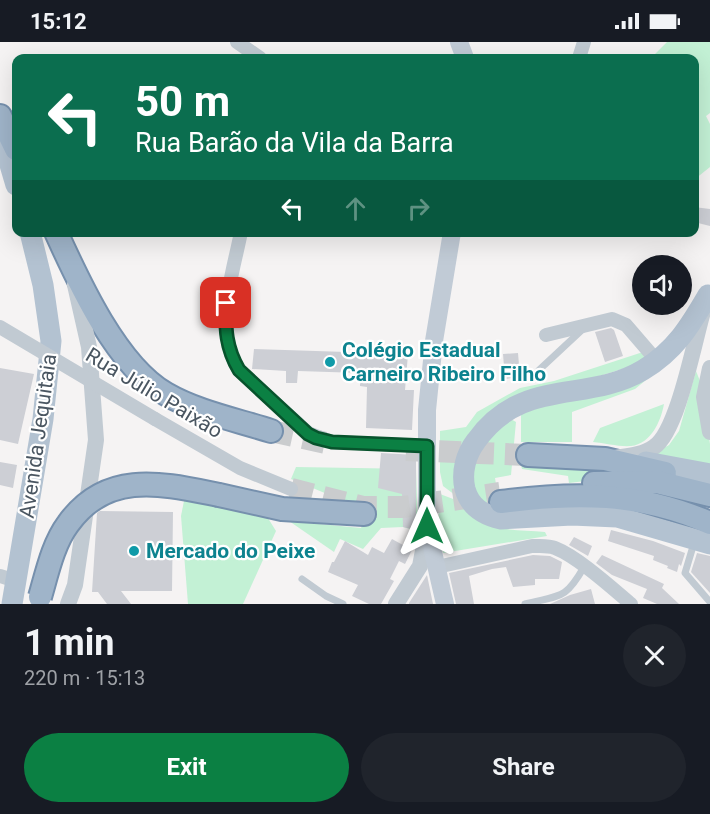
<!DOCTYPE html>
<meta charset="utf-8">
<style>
:root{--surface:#171b24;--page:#20242c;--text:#f1f3f6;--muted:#9ea1a6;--accent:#0b8043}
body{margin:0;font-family:Roboto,sans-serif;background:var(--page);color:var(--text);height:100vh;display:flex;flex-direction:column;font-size:22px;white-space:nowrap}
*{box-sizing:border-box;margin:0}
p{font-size:20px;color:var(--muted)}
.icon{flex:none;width:33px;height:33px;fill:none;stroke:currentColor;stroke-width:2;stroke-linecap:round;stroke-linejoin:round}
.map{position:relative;height:562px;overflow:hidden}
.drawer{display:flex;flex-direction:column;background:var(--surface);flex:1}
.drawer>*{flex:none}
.top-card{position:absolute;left:12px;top:12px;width:687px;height:183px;border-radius:12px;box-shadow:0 6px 24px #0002;background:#0b6e4f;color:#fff;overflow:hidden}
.fabs{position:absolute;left:632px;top:213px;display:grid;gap:12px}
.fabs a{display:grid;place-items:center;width:60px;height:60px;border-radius:50%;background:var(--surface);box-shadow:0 6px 24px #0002;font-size:30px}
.pin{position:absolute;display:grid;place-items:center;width:51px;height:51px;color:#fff;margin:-26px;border-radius:12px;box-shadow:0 3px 9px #0006}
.me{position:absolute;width:66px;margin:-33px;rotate:0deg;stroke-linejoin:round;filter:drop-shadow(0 0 4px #0008)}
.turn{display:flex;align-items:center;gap:21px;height:126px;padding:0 24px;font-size:27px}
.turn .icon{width:78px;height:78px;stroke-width:2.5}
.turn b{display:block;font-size:42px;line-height:51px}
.lanes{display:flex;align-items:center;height:57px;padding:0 24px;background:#0003;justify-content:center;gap:30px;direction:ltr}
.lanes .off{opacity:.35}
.round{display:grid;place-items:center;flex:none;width:63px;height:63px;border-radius:32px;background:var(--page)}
.head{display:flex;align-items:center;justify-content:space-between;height:102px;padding:0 24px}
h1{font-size:36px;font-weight:700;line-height:45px}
.primary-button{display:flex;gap:12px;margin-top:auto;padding:12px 24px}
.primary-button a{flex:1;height:69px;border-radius:36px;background:var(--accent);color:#fff;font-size:24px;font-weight:700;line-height:69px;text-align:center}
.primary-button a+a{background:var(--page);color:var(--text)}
.status{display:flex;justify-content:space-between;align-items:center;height:42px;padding:0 30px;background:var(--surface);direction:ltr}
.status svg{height:16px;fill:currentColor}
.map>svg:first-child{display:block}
.green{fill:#c3f1d5}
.building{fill:#cdcfd5}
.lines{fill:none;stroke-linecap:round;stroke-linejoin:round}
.trunk-tunnel{stroke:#caccce;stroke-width:22;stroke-dasharray:22 11;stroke-linecap:butt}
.trunk-casing{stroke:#7690ad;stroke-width:26}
.service{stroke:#c1cad2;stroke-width:7}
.minor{stroke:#c1cad2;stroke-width:14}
.tertiary{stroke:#c1cad2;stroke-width:16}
.secondary{stroke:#c1cbd6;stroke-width:18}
.primary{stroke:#b3c2d1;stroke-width:21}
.trunk{stroke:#9fb4c9;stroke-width:22}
.trunk-bridge-casing{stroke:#7690ad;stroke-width:26;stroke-linecap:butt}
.minor-bridge{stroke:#c1cad2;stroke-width:14}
.trunk-bridge{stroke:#9fb4c9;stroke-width:22}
.route-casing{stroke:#07532c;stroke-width:15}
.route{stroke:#0b8043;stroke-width:10}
.culture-dot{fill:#0f9aa8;stroke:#fff;stroke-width:2}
.labels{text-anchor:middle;stroke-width:4.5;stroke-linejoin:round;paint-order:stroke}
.culture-label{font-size:21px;font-weight:bold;fill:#0d838f;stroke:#fff;text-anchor:start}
.street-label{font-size:21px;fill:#4a5661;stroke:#fff}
</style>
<div class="status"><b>15:12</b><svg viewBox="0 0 49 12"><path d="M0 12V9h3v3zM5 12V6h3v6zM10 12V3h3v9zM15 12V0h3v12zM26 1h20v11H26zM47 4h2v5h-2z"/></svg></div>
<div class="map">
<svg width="710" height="562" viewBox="0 0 710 562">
<rect width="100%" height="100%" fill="#f5f3f3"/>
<g class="green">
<path d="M667 0H710V71L706 74 710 82V125L695 137 694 16H659L654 13Z"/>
<path d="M643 310 648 319 502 364 460 453H455L443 444 440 430V389L466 385 477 370 520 346 554 339Z"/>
<path d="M662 325 635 347 572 370V400H521V368Z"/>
<path d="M696 329 700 339 710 402V428L653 412 669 403 679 389Z"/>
<path d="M664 362C661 379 651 402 631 404 619 405 605 401 593 400L600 386Z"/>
<path d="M509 376 516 380 511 433 495 436 501 472 487 468 472 447 470 429 479 402Z"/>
<path d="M521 423 642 432 569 441 568 434 522 427Z"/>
<path d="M296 425 416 427 418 489 403 485 381 486 363 507 340 497 334 510 289 479 361 486 368 469 291 437Z"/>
<path d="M440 452 461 460C479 491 513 487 545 490L547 494 443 511 438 484Z"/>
<path d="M185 454 266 473 276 489 243 562H188L181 474Z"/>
</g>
<g class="building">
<path d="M694 165 710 167V184L694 180Z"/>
<path d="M611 286 614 288 623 314 605 320 595 290Z"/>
<path d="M254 307 408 312 405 348H414L412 388 366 386 367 345 360 344V331L298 329 297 341H286V329L252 327Z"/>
<path d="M518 311 520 335 505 337 503 312Z"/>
<path d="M0 326 34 332 18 402 0 398Z"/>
<path d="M381 411 416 413V488L403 485 402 452 378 446Z"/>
<path d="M0 420 17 423 13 446 0 443Z"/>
<path d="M100 469 173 470 172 549H121L131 562H107L98 550H92L97 471Z"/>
<path d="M611 488 653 499 685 511 681 524 679 522 677 530 667 526 668 524 653 518 654 514 608 499Z"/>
<path d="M574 495 592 504 588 514 569 503Z"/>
<path d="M392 497 412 508 405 522 399 519 390 537 394 539 381 562H369L352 554 358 543 328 530 332 520H334L345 499 368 513 372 505 384 511Z"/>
<path d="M697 511 710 514V551L691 530Z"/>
<path d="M533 513 550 514 562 520 559 537H535V543L513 545 506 525 492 527 469 534 474 562H456L449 531Z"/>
<path d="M602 513 664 542 662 546 679 562H657L643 556 647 547 612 533 596 521Z"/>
<path d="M427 533 433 562H409V561Z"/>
<path d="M591 547 595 562H550L570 553Z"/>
</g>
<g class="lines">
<g class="trunk-tunnel">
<path d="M271 389 335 403"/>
<path d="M406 408 528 413"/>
<path d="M291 447 363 465H403L500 451"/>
</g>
<g class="trunk-casing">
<g id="trunk">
<path d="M0 74 16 107"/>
<path d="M56 190C79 241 117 324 166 352 197 370 237 378 271 389"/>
<path d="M528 413 605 417 665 431"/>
<path d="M594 441 657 440 710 453"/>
<path d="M219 453 282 467 364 472"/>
<path d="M501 460C576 450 639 450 710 481"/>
</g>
</g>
<g class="service">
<path d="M539 328 583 287"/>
<path d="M694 501 685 531 710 560"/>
<path d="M302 537 326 554 343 562"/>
<path d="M525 562C561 553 565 558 584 525"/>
</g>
<g class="minor">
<path d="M237 0 260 16"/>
<path d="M579 16 584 0"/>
<path d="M241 190C232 236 213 286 239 328L308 391 332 400 427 404"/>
<path d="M546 293 612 277 626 283 657 319"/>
<path d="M155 377 240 426 291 447"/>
<path d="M437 525 532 504C540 504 548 503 555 506 578 515 612 546 631 562"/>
<path d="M0 534 16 539"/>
</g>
<g class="tertiary">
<path d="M710 326 704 355 710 390"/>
<path d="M614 416C628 414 643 413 654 405 678 389 694 300 703 270"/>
<path d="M68 562 75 543 96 398 89 305 75 243"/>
<path d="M396 562 420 524 427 488"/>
</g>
<g class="secondary">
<path d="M459 0 465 16"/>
<path d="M445 562 427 484V368L434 299 452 190"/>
</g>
<g class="primary">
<path d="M0 89 16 143"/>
<path d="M708 253C690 284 675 309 643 328 586 362 522 334 476 399 466 412 461 430 465 447 470 465 483 473 501 477L572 473 617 475 710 502"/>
<path d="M646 420 710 432"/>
<path d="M12 562 43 377 51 299 43 243 30 190"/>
</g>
<use href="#trunk" class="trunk"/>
<g class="trunk-bridge-casing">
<path id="trunk-bridge" d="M40 555C47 531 53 502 68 482 107 427 164 442 219 453"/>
</g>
<path class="minor-bridge" d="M0 285 155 377"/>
<use href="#trunk-bridge" class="trunk-bridge"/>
</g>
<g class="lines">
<g class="route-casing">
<path id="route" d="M226 261C225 287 226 306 239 328L308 392 316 396 332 400 427 404V484"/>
</g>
<use href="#route" class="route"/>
</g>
<g class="culture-dot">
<circle cx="330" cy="320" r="6"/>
<circle cx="134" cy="509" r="6"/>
</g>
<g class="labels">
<g class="culture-label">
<text x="342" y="315">Colégio Estadual<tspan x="342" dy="24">Carneiro Ribeiro Filho</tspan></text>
<text x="146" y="516">Mercado do Peixe</text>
</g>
<g class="street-label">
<text transform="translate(154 351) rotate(31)" y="7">Rua Júlio Paixão</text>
<text transform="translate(38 394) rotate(-82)" y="7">Avenida Jequitaia</text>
</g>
</g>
</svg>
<div class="fabs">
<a><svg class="icon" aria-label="sound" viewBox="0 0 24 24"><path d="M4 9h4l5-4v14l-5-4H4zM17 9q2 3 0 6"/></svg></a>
</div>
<div class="pin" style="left:226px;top:261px;background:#d93025"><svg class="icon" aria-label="arrive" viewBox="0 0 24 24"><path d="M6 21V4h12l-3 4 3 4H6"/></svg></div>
<svg class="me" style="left:427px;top:484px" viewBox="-20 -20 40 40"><path d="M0-17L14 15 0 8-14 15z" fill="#0b8043" stroke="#fff" stroke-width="4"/></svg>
<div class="top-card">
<div class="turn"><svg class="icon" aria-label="left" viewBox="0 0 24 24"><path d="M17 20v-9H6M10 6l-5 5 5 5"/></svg><div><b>50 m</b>Rua Barão da Vila da Barra</div></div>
<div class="lanes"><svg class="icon" aria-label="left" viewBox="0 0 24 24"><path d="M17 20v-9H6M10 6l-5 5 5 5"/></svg><svg class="icon off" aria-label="ahead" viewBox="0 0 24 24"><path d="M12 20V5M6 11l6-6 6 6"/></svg><svg class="icon off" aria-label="right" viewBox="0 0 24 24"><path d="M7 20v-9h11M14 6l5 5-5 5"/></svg></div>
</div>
</div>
<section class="drawer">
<div class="head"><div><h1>1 min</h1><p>220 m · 15:13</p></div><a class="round"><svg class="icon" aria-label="close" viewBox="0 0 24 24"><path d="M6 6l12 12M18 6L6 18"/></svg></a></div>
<div class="primary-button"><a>Exit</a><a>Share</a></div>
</section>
